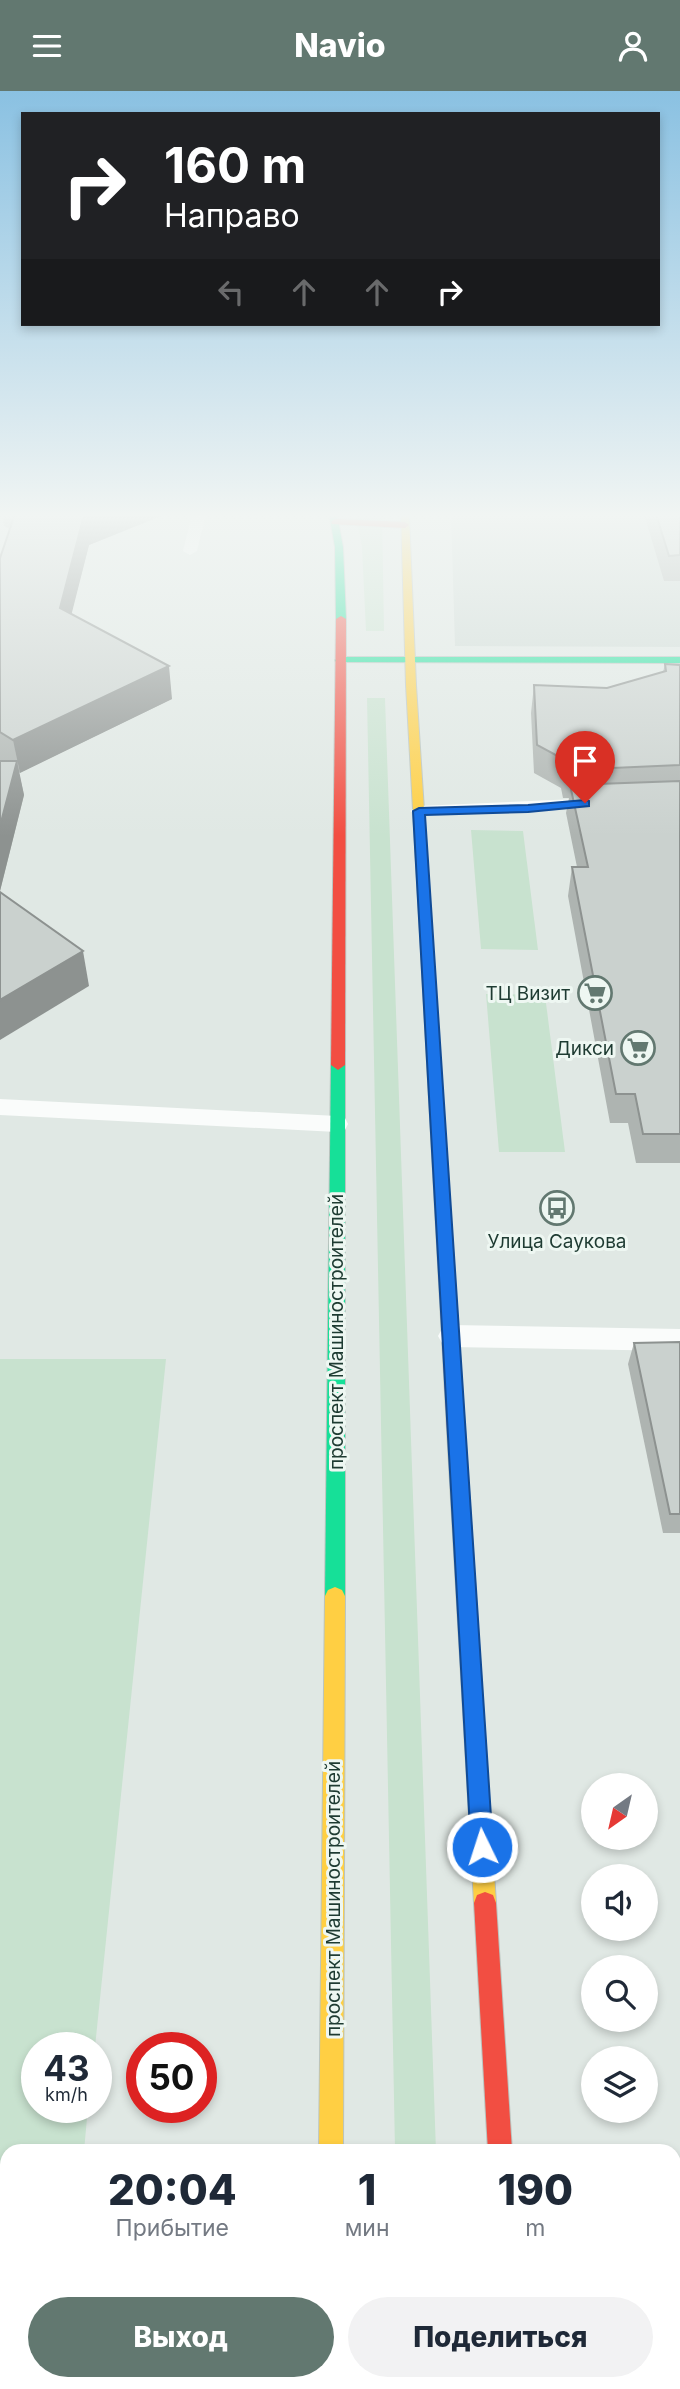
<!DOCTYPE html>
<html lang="ru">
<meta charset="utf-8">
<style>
:root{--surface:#fff;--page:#f2f2f3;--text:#1f2937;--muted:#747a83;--accent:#627870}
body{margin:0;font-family:Inter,sans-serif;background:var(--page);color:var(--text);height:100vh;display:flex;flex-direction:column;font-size:26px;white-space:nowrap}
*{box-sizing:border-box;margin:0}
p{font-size:23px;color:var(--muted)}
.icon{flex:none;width:38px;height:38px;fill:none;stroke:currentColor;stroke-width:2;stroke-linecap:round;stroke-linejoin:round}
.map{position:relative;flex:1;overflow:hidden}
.sheet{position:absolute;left:0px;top:2053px;width:681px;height:247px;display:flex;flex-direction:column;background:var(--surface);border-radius:21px 21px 0 0;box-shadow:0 4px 10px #0003}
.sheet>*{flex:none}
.guide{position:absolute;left:21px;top:21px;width:639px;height:214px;border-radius:0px;box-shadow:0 4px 10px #0003;background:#202124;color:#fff;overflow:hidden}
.needle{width:46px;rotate:214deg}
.controls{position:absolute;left:581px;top:1682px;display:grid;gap:14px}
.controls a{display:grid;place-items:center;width:77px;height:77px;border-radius:50%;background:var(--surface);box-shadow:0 4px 10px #0003;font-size:35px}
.speed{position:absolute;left:21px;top:1941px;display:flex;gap:14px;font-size:35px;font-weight:700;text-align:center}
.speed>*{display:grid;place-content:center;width:91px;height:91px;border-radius:50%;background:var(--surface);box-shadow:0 4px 10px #0003;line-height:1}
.speed small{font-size:18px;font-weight:400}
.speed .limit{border:10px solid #d22;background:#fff;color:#111}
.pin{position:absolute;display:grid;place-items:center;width:60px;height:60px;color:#fff;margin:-72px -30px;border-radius:50% 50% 50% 0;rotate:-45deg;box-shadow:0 0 7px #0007}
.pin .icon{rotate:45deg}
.me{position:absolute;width:77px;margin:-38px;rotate:356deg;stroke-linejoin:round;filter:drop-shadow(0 0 5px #0008)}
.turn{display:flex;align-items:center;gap:24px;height:147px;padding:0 28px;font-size:32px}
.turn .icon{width:91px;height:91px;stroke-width:2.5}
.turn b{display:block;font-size:49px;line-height:60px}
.lanes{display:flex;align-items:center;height:66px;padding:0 28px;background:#0003;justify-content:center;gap:35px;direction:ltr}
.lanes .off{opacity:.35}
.eta{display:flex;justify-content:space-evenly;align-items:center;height:119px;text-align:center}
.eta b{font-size:42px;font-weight:800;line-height:49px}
.primary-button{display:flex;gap:14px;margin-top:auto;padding:14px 28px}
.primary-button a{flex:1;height:80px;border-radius:42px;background:var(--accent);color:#fff;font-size:28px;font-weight:800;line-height:80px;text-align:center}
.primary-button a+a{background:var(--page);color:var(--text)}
header{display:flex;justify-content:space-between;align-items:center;height:91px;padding:0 28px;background:var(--accent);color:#fff;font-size:32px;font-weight:800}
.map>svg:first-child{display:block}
.built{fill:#cdd9d4}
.green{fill:#c8e2cf}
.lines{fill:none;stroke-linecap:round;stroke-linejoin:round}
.fast-casing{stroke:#bac4bf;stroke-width:2}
.slow-casing{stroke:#bac4bf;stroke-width:2}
.jam-casing{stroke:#bac4bf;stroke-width:2}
.lane{fill:#fafcfb;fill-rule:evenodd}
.fast{fill:#16e098;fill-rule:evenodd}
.slow{fill:#ffcf43;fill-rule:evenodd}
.jam{fill:#f24e42;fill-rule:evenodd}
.wall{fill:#aeb4b1}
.shaded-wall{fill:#8d9290}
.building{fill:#cad1ce;stroke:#8d9290;stroke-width:2}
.route{fill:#1a73e8;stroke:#114b97;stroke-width:2}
.labels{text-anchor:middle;stroke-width:6;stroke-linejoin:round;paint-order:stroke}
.poi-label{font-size:19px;fill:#1e3b32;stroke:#eef7f2;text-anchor:end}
.street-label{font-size:19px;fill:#1e3b32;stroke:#eef7f2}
</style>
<header><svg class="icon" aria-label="menu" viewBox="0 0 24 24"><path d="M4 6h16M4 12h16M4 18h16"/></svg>Navio<svg class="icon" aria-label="person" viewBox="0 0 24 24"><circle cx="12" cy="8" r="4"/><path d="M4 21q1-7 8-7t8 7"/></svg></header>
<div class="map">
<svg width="680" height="2298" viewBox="0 0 680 2298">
<rect width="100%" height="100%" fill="#e0e8e4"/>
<path class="built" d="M451 423H680V556L455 555Z"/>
<g class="green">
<path d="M356 423H382L384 540H366L362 456Z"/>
<path d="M367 607H385L436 2060H395Z"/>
<path d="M471 739 523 740 538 859 481 858Z"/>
<path d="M486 903 545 904 565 1061H499Z"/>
<path d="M0 1268H166L95 1956H37V2016H88L84 2060H7V2292L59 2293 58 2298H0Z"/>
</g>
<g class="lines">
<g class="fast-casing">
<g id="fast">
<path d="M329 423H337L343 456 346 528 341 531 336 528 335 456Z"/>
<path d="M340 566H680V572L336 571 335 569Z"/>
<path d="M338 969 345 974V1505L342 1511 335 1514 328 1511 325 1505 331 974Z"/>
<rect x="315" y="2292" width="28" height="6"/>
</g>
</g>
<g class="slow-casing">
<g id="slow">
<path d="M401 423H409L416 594 433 860 427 864 421 860 406 594Z"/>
<path d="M456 1330 462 1333 465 1338 496 1812 493 1820 485 1823 477 1820 474 1812 447 1338 450 1333Z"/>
<path d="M335 1496 342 1499 345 1505 343 2060H319L325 1505 328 1499Z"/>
</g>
</g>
<g class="jam-casing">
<g id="jam">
<path d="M335 428 405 431 409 434 405 437 332 433 331 431Z"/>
<path d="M341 525 346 528 345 974 338 979 331 974 336 528Z"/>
<path d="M427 856 433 860 465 1338 462 1343 456 1346 450 1343 447 1338 421 860Z"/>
<path d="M485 1801 493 1804 496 1812 512 2060H488L474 1812 477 1804Z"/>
<rect x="501" y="2292" width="28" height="6"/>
</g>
</g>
<g class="lane">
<path d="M192 423H206L197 460 190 464 183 460Z"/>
<path d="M599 707 605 708 608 712 605 716 419 725 410 720 419 715Z"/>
<path d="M0 1008 337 1025 345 1027 348 1033 345 1039 337 1041 0 1024Z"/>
<path d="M451 1234 680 1238V1260L451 1256 442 1252 438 1245 442 1238Z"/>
</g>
<use href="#fast" class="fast"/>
<use href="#slow" class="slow"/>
<use href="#jam" class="jam"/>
</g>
<g class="wall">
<path d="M2 423H166L89 454 71 523 172 608 19 682 24 704 0 800V467L10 438 4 435Z"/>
<path d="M644 423H680V490H664Z"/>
<path d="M665 573 680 574V1072H636L628 1032H610L568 805 572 776H577L566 722 569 707H563L561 697 534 682 531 622 534 594 607 597 663 581Z"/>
<path d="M680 1251V1442H663L628 1273 634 1252Z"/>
</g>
<g class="shaded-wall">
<path d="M87 423H166L89 454 65 549 60 517 84 424Z"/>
<path d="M169 575 172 608 20 682 13 649Z"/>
<path d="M17 670 24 704 0 800V735Z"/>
<path d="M83 860 89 895 0 949V909Z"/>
</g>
<g class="building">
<path d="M15 423H87L84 424 60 517 169 575 13 649 0 641V467Z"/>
<path d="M656 423H680V464L669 465Z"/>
<path d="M665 573 680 574V674L567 679 565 669 537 654 534 594 607 597 666 580Z"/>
<path d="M0 670H17L0 735Z"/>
<path d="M680 690V1043H643L635 1003H616L572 776H588L570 694Z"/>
<path d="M0 801 83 860 0 909Z"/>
<path d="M680 1251V1423H670L634 1252Z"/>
</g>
<linearGradient id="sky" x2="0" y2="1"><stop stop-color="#8ac1e2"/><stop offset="0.57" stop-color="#f1f5f3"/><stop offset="1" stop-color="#f1f5f3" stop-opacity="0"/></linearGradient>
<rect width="680" height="745" fill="url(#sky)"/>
<path class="route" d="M585 709 589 710V715L528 721 425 724 493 1756 490 1764 482 1767 474 1764 471 1756 413 720 419 717 528 714Z"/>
<defs>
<g id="supermarket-ring" transform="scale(1.75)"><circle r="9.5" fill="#eef7f2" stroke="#627870" stroke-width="1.5"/><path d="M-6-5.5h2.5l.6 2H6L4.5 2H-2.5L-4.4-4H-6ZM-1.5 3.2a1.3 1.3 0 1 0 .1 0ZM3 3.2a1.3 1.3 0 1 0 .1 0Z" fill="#627870"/></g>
<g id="bus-ring" transform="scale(1.75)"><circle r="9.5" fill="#eef7f2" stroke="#627870" stroke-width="1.5"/><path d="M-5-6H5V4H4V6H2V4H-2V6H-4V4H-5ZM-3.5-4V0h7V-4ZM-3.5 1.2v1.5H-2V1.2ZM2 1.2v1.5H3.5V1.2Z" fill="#627870"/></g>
</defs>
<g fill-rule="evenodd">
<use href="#supermarket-ring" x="595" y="902"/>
<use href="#supermarket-ring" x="638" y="957"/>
<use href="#bus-ring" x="557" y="1117"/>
</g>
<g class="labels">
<g class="poi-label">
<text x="570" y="909">ТЦ Визит</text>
<text x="614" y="964">Дикси</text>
<text x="557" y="1157" text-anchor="middle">Улица Саукова</text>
</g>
<g class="street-label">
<text transform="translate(336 1241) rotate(-90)" y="7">проспект Машиностроителей</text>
<text transform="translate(333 1808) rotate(-90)" y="7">проспект Машиностроителей</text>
</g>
</g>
</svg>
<div class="controls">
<a><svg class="needle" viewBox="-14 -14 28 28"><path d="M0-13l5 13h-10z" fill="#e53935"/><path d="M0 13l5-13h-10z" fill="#747a83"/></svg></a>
<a><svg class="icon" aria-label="sound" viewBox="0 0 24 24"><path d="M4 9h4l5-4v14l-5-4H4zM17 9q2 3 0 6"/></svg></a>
<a><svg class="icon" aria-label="search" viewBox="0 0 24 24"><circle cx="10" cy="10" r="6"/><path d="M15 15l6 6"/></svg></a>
<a><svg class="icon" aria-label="layers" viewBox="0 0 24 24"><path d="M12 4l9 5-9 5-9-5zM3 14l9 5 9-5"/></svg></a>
</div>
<div class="speed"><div>43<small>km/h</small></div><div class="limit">50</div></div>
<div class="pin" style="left:585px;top:712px;background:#d93025"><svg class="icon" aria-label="arrive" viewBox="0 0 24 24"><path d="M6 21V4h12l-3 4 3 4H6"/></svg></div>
<svg class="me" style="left:482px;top:1756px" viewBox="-20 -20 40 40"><circle r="17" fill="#1a73e8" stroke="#fff" stroke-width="3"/><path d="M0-11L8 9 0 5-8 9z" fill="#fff"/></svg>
<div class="guide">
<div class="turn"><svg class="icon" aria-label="right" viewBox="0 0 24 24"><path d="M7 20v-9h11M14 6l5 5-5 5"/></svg><div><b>160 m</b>Направо</div></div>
<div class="lanes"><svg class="icon off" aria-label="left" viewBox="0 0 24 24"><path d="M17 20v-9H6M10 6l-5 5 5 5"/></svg><svg class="icon off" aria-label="ahead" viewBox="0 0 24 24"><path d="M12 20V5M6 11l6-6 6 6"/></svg><svg class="icon off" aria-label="ahead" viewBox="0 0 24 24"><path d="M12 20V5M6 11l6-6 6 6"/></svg><svg class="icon" aria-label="right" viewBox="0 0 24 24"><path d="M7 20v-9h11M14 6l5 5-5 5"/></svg></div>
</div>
<section class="sheet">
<div class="eta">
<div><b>20:04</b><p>Прибытие</p></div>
<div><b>1</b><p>мин</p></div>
<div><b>190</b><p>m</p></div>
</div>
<div class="primary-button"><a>Выход</a><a>Поделиться</a></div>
</section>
</div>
